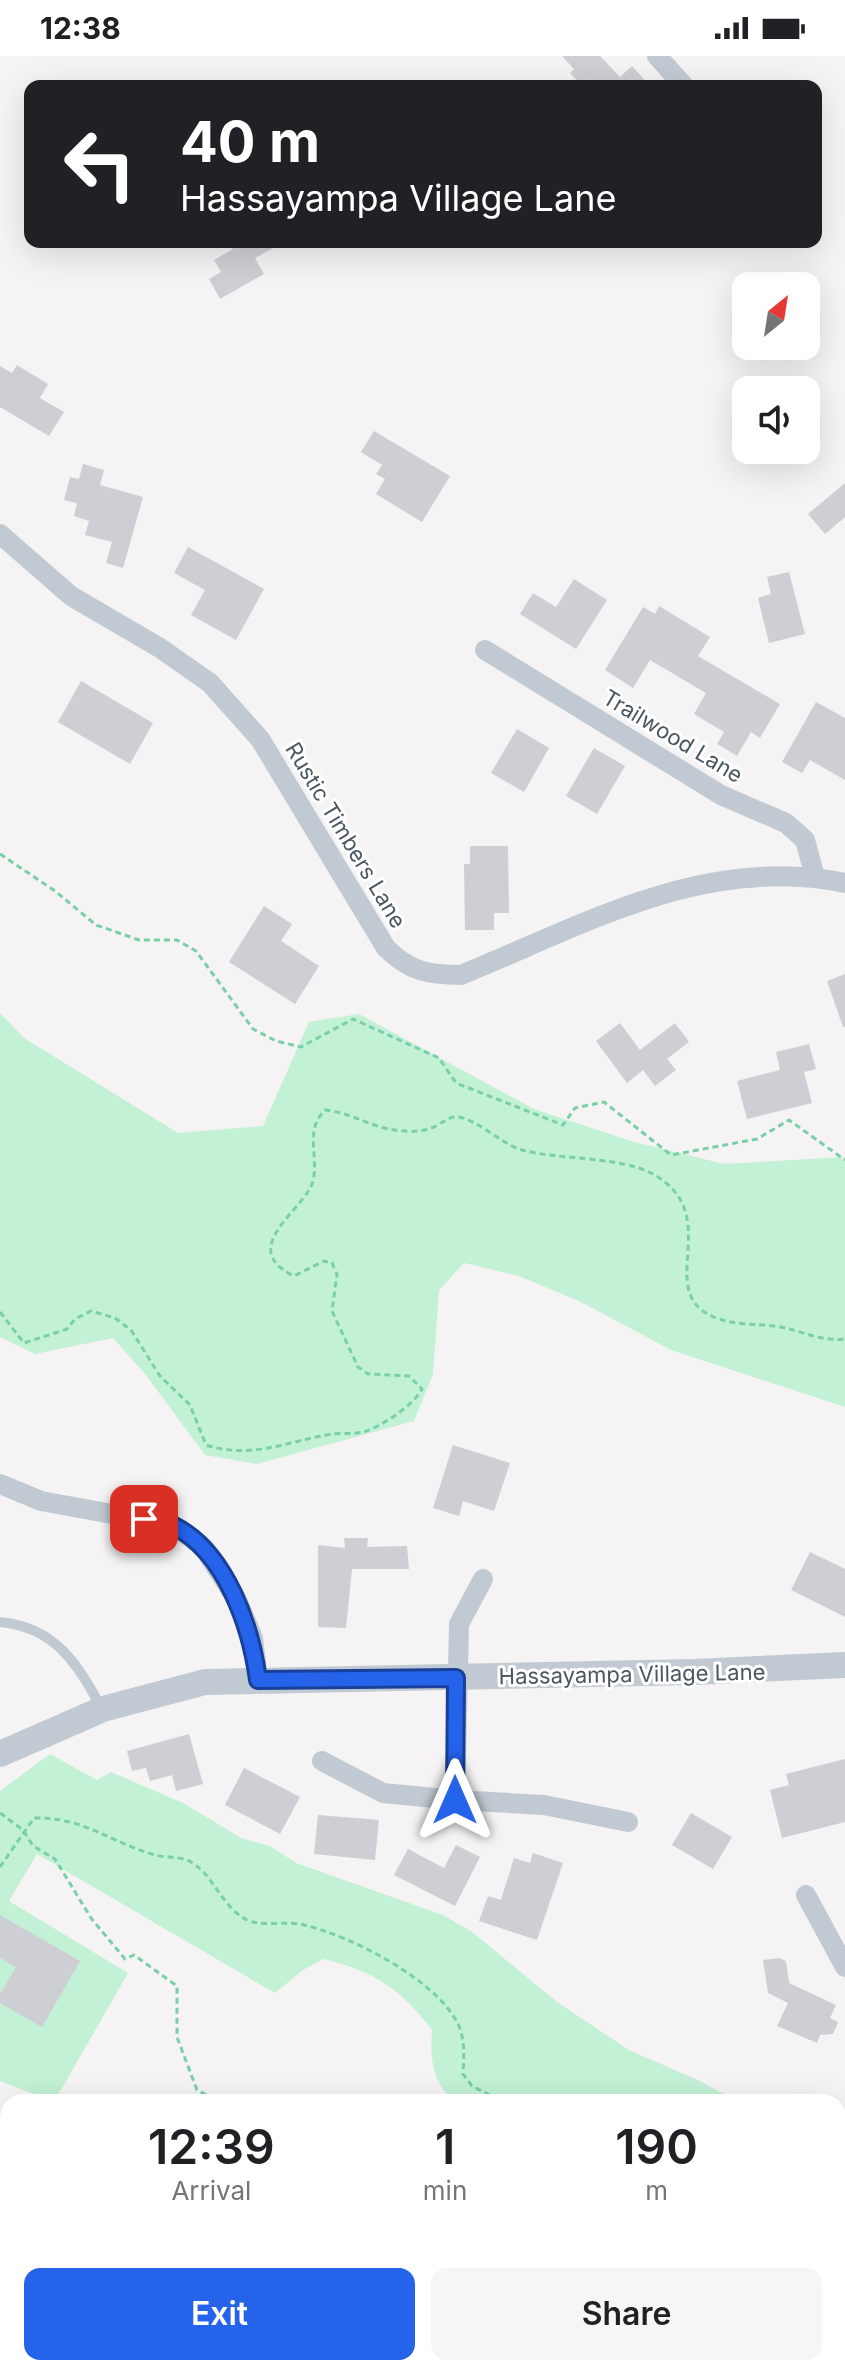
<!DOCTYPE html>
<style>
:root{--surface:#fff;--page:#f6f6f6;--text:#202124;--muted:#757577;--accent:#2563eb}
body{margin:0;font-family:Inter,sans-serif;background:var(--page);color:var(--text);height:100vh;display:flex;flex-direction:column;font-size:30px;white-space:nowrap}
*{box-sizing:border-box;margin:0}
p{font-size:26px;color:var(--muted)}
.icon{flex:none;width:44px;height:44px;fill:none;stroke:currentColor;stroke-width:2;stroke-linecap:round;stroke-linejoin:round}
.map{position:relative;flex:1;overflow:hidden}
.sheet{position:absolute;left:0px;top:2038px;width:846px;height:282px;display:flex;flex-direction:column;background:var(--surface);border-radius:24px 24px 0 0;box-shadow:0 8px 32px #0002}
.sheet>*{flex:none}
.hud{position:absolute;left:24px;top:24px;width:798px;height:168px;border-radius:16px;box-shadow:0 8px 32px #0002;background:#202124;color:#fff;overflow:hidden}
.needle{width:52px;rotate:30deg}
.fabs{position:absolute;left:732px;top:216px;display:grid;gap:16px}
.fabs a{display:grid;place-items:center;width:88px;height:88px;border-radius:16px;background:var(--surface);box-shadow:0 8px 32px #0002;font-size:40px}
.pin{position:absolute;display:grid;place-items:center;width:68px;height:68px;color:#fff;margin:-34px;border-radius:16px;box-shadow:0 4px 12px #0006}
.me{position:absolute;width:88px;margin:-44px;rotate:0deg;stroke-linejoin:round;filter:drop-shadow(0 0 6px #0008)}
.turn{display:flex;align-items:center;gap:28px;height:168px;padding:0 24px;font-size:36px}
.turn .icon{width:104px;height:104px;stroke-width:2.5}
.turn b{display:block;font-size:56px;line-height:68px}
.eta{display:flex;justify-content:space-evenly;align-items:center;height:136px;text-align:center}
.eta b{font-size:48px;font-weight:600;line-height:56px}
.cta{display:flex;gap:16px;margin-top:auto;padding:16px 24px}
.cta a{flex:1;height:92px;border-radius:16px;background:var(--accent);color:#fff;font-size:32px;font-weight:600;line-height:92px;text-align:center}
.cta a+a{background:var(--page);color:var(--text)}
.status{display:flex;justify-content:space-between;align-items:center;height:56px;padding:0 40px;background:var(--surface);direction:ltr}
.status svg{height:22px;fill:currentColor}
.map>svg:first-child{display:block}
.green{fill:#c3f1d5}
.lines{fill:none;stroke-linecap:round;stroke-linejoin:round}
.stream{stroke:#90daee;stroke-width:5}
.building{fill:#cdcfd5}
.path{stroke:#7ad0a6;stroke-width:3;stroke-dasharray:6 4;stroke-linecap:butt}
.service{stroke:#c1cad2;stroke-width:10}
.minor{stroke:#c1cad2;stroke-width:20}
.tertiary{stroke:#c1cad2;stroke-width:26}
.route-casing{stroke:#184099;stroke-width:20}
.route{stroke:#2563eb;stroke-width:14}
.labels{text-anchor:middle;stroke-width:6;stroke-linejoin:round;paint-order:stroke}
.street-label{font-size:22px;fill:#4a5661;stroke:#fff}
</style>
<div class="status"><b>12:38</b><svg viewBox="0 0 49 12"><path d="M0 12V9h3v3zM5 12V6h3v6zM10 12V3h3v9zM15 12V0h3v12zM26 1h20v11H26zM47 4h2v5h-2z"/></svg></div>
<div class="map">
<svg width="845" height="2319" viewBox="0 0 845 2319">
<rect width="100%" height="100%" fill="#f5f3f3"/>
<g class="green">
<path d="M0 957 24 982 178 1077 263 1070 309 966 359 958 534 1053 631 1085 724 1108 845 1101V1351L671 1294 579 1245 519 1220 464 1207 439 1234 433 1318 414 1365 257 1408 205 1399 145 1318 113 1282 35 1298 0 1281Z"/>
<path d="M50 1698 97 1724 111 1716 183 1747 241 1782 270 1790 296 1807 443 1859 471 1875 557 1946 629 1994 700 2025 738 2046H456C432 2028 430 2002 432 1974 400 1932 375 1916 324 1903L303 1914 275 1937 37 1798 9 1845 128 1917 54 2046 0 2025V1735Z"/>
<path d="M604 2312H818L821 2319H612Z"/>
</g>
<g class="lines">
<g class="stream">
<path d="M506 2312 524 2319"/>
<path d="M314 2319 368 2312"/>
</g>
</g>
<g class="building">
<path d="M562 0H600L620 21 632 10 650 30H591L585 23 580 28 570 17 574 13Z"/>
<path d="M229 186H285L255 202 264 218 220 243 209 223 221 216 214 204 233 193Z"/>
<path d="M17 309 48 328 40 342 64 356 49 380 0 351V310L12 317Z"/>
<path d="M374 375 450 420 422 466 376 438 385 423 376 418 382 409 361 396Z"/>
<path d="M83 408 104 414 100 429 143 441 123 512 106 507 112 486 85 479 89 465 74 460 77 447 64 444 70 421 79 423Z"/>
<path d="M845 427V461L825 478 808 458Z"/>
<path d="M188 491 264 533 236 584 191 559 205 534 174 517Z"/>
<path d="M789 516 805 578 769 587 758 542 771 538 767 521Z"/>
<path d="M574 523 607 544 576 593 520 558 533 537 556 551Z"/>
<path d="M659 550 710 581 698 600 780 648 760 682 751 676 737 700 717 688 724 676 694 658 706 637 650 604 633 632 605 614 643 551 655 558Z"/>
<path d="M81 625 153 667 130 708 58 666Z"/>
<path d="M816 646 845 662V724L810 704 802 717 782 706Z"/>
<path d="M517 673 549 692 524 736 491 717Z"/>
<path d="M594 692 625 710 597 758 566 740Z"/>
<path d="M470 790H508L509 857H494V874H465L464 808H470Z"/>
<path d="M264 850 292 868 281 885 319 910 295 948 229 906Z"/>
<path d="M845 918V971H843L827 925Z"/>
<path d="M620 967 640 994 675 967 689 986 667 1003 676 1014 655 1030 643 1014 627 1027 596 985Z"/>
<path d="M809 988 816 1013 804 1016 812 1047 747 1063 737 1025 780 1014 776 996Z"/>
<path d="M453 1389 510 1407 494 1455 463 1445 459 1460 433 1452Z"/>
<path d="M344 1482H368L367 1491 407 1490 409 1513H352L346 1572 318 1571V1489L345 1492Z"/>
<path d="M810 1496 845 1513V1561L791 1534Z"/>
<path d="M189 1678 203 1728 176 1735 172 1719 150 1725 146 1712 132 1715 127 1695Z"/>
<path d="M845 1703V1766L782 1782 770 1734 789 1729 786 1718Z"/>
<path d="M244 1712 300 1741 280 1778 225 1749Z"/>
<path d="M691 1757 732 1781 713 1813 672 1789Z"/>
<path d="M318 1759 379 1764 375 1804 314 1798Z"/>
<path d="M456 1789 480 1801 455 1850 394 1819 408 1793 444 1812Z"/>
<path d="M533 1797 563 1807 537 1884 479 1865 488 1840 501 1844 514 1802 530 1807Z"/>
<path d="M0 1859 80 1905 42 1971 0 1947V1938L16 1911 0 1902Z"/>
<path d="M779 1902 786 1905 789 1927 836 1949 830 1962 838 1966 833 1978 820 1979 817 1987 777 1970 788 1947 768 1937 763 1904Z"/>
</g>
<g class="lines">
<g class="path">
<path d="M0 798 55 835 96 869 139 884H177L196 895 253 973 276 985 301 991 353 963 439 1002 456 1027 563 1069 575 1052 604 1046 671 1099 757 1083 789 1064 845 1104"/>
<path d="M0 1256 24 1287 67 1273 75 1263 91 1255 115 1262 131 1274 160 1320 190 1349 206 1389C248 1403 284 1387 326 1379 338 1376 351 1379 363 1376 381 1371 414 1349 422 1333L409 1320 368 1318 358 1311 332 1255 337 1218 332 1207 324 1205 294 1220C235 1192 306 1153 313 1125 319 1099 304 1075 325 1054 350 1056 370 1071 395 1074 409 1076 424 1076 436 1070 444 1066 449 1060 458 1061 477 1063 501 1088 522 1094 558 1104 620 1100 653 1118 731 1162 643 1244 726 1265 742 1269 758 1268 774 1270 800 1273 818 1286 845 1283"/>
<path d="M0 1757 23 1774 33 1790 55 1803 91 1862 125 1903 134 1899 177 1930V1981L197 2034 220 2046"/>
<path d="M0 1811 34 1762C81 1760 112 1787 155 1799 166 1802 181 1800 191 1806 214 1820 221 1849 245 1863 261 1872 286 1864 304 1869 351 1880 438 1924 459 1970 465 1985 464 2002 463 2018L472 2030 503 2046"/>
<path d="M653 2312 656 2319"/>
<path d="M763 2312 767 2319"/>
</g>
<path class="service" d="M0 1566C56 1571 78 1609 102 1653"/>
<g class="minor">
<path d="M657 0 684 30"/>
<path d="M0 478 71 540 160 592 210 627 260 683 386 892C409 915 428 919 461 919 586 868 706 798 845 827"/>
<path d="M485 594 721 739 786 767 805 784 815 821"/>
<path d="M0 1428 41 1445 173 1469 203 1491 236 1542 253 1582 258 1624"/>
<path d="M322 1705 383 1737 455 1744 459 1568 483 1523"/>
<path d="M455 1744 544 1749 628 1766"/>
<path d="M806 1839 845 1911"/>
</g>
<path class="tertiary" d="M0 1698 103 1653 205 1626 694 1616 845 1609"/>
</g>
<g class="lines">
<g class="route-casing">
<path id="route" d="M144 1463C153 1465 166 1466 174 1470 226 1496 251 1571 258 1624L456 1622 455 1744"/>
</g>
<use href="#route" class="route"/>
</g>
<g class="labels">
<g class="street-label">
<text transform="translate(673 680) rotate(31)" y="8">Trailwood Lane</text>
<text transform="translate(346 779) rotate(59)" y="8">Rustic Timbers Lane</text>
<text transform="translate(632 1618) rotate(-1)" y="8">Hassayampa Village Lane</text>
</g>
</g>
</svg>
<div class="fabs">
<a><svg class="needle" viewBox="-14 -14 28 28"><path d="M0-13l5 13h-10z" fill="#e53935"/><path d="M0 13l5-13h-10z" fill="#757577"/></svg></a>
<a><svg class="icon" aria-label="sound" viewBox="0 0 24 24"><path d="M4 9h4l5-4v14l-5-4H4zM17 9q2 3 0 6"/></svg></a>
</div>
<div class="pin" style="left:144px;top:1463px;background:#d93025"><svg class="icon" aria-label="arrive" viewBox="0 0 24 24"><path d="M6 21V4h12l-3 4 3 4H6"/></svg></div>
<svg class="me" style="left:455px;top:1744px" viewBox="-20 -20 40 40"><path d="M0-17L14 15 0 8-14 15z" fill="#2563eb" stroke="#fff" stroke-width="4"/></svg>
<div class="hud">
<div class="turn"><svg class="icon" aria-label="left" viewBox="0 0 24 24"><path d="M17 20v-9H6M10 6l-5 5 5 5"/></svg><div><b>40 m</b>Hassayampa Village Lane</div></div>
</div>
<section class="sheet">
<div class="eta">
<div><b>12:39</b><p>Arrival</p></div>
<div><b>1</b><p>min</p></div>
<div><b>190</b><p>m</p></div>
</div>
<div class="cta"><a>Exit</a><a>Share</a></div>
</section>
</div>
